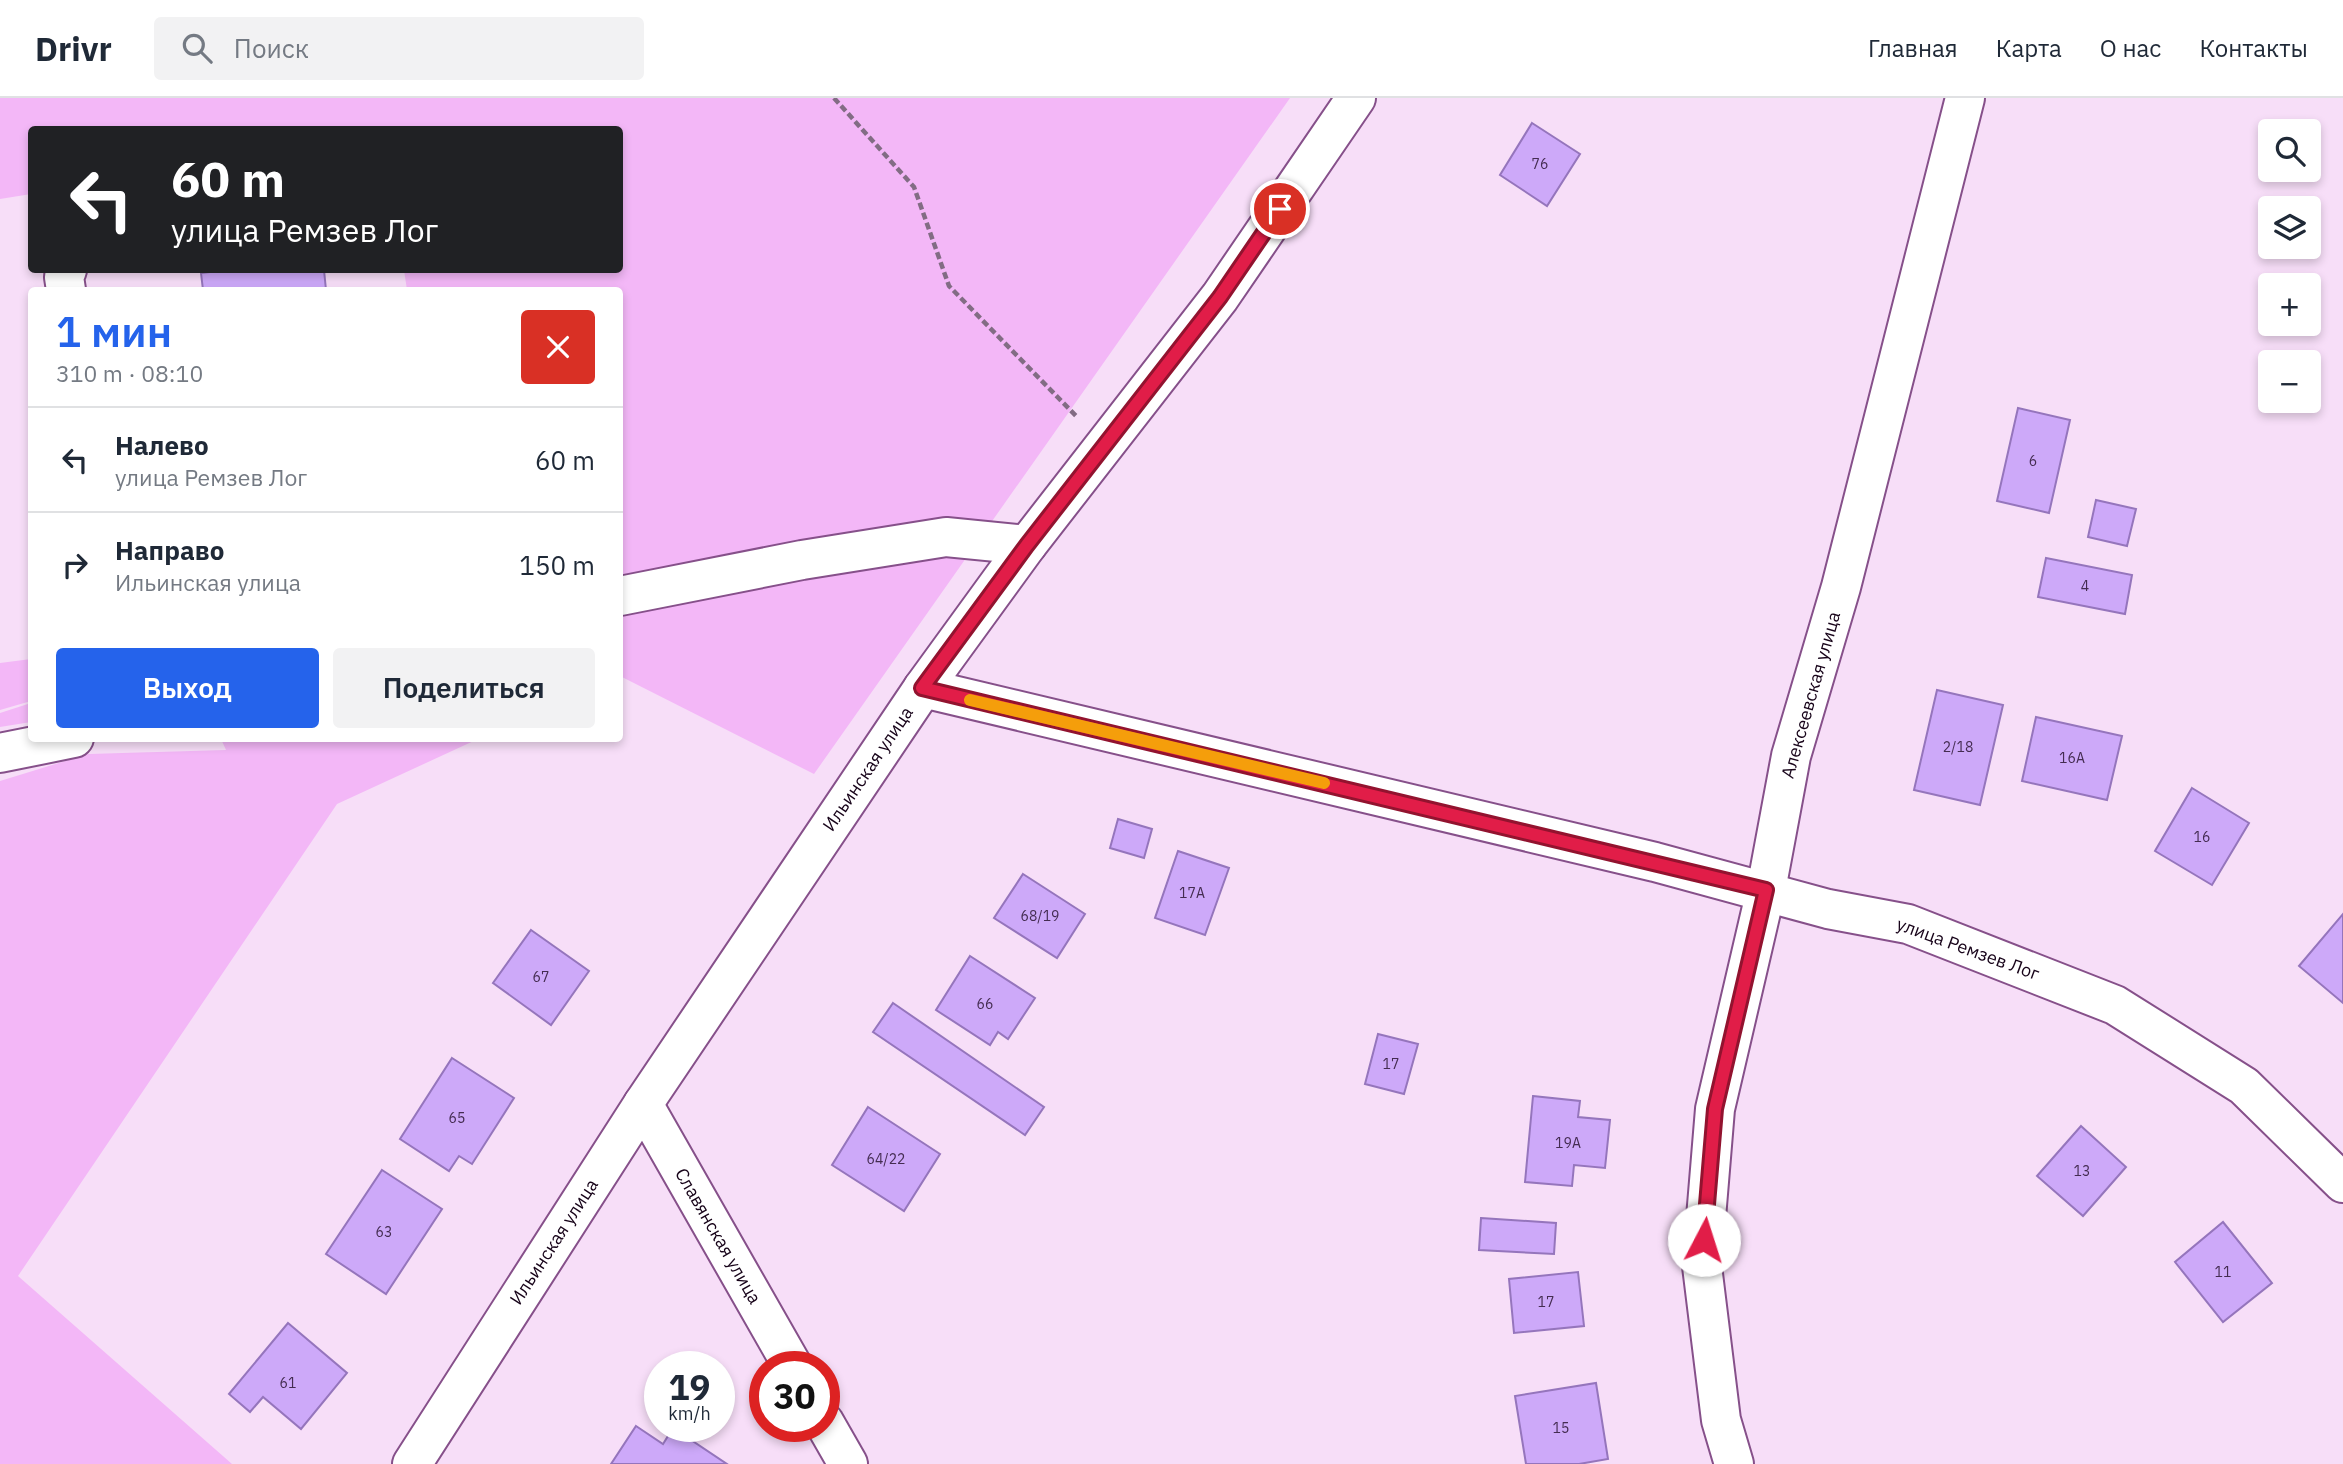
<!DOCTYPE html>
<html lang="ru">
<meta charset="utf-8">
<style>
:root{--surface:#fff;--page:#f2f2f3;--text:#1f2937;--muted:#747a83;--line:#e0e1e3;--accent:#2563eb}
body{margin:0;font-family:"IBM Plex Sans",sans-serif;background:var(--page);color:var(--text);height:100vh;display:flex;flex-direction:column;font-size:26px;white-space:nowrap}
*{box-sizing:border-box;margin:0}
p{font-size:23px;color:var(--muted)}
.icon{flex:none;width:38px;height:38px;fill:none;stroke:currentColor;stroke-width:2;stroke-linecap:round;stroke-linejoin:round}
.map{position:relative;flex:1;overflow:hidden}
.drawer{position:absolute;left:28px;top:189px;width:595px;height:455px;display:flex;flex-direction:column;background:var(--surface);border-radius:7px;box-shadow:0 4px 10px #0003}
.drawer>*{flex:none}
.top-card{position:absolute;left:28px;top:28px;width:595px;height:147px;border-radius:7px;box-shadow:0 4px 10px #0003;background:#202124;color:#fff;overflow:hidden}
.buttons{position:absolute;left:2258px;top:21px;display:grid;gap:14px}
.buttons a{display:grid;place-items:center;width:63px;height:63px;border-radius:7px;background:var(--surface);box-shadow:0 4px 10px #0003;font-size:35px}
.speed{position:absolute;left:644px;top:1253px;display:flex;gap:14px;font-size:35px;font-weight:700;text-align:center}
.speed>*{display:grid;place-content:center;width:91px;height:91px;border-radius:50%;background:var(--surface);box-shadow:0 4px 10px #0003;line-height:1}
.speed small{font-size:18px;font-weight:400}
.speed .limit{border:10px solid #d22;background:#fff;color:#111}
.pin{position:absolute;display:grid;place-items:center;width:60px;height:60px;color:#fff;margin:-30px;border:4px solid #fff;border-radius:50%;box-shadow:0 2px 7px #0007}
.me{position:absolute;width:77px;margin:-38px;rotate:5deg;stroke-linejoin:round;filter:drop-shadow(0 0 5px #0008)}
.turn{display:flex;align-items:center;gap:24px;height:147px;padding:0 28px;font-size:32px}
.turn .icon{width:91px;height:91px;stroke-width:2.5}
.turn b{display:block;font-size:49px;line-height:60px}
.round{display:grid;place-items:center;flex:none;width:74px;height:74px;border-radius:7px;background:var(--page)}
.headline{display:flex;align-items:center;justify-content:space-between;height:119px;padding:0 28px}
h1{font-size:42px;font-weight:600;line-height:52px;color:var(--accent)}
.button{display:flex;gap:14px;margin-top:auto;padding:14px 28px}
.button a{flex:1;height:80px;border-radius:7px;background:var(--accent);color:#fff;font-size:28px;font-weight:600;line-height:80px;text-align:center}
.button a+a{background:var(--page);color:var(--text)}
ul{padding:0;list-style:none}
li{display:flex;align-items:center;gap:21px;height:105px;padding:0 28px;border-top:2px solid var(--line)}
li div{flex:1}
li b{display:block;font-size:26px}
li em{font-style:normal}
header{display:flex;align-items:center;gap:42px;box-sizing:border-box;height:98px;padding:0 35px;background:var(--surface);border-bottom:2px solid var(--line)}
header strong{font-size:33px}
nav{display:flex;gap:38px;margin-inline-start:auto;font-size:24px}
.search{width:490px;height:63px;background:var(--page);display:flex;align-items:center;gap:18px;box-sizing:border-box;padding:0 24px;border-radius:7px;color:var(--muted);font-size:26px}
.map>svg:first-child{display:block}
.green{fill:#f3b7f7}
.building{fill:#cda9f9;stroke:#9575bc;stroke-width:2}
.lines{fill:none;stroke-linecap:round;stroke-linejoin:round}
.minor-casing{stroke:#86508a;stroke-width:42}
.path{stroke:#826c84;stroke-width:4.5;stroke-dasharray:7 3.5;stroke-linecap:butt}
.minor{stroke:#fff;stroke-width:38}
.route-casing{stroke:#92132f;stroke-width:18}
.route{stroke:#e11d48;stroke-width:12}
.slow{stroke:#f59e0b;stroke-width:12}
.labels{text-anchor:middle;stroke-width:6;stroke-linejoin:round;paint-order:stroke}
.number-label{font-size:14px;fill:#442c51}
.street-label{font-size:18px;fill:#170319;stroke:#fff}
</style>
<header>
<strong>Drivr</strong>
<div class="search"><svg class="icon" aria-label="search" viewBox="0 0 24 24"><circle cx="10" cy="10" r="6"/><path d="M15 15l6 6"/></svg>Поиск</div>
<nav><a>Главная</a><a>Карта</a><a>О нас</a><a>Контакты</a></nav>
</header>
<div class="map">
<svg width="2343" height="1366" viewBox="0 0 2343 1366">
<rect width="100%" height="100%" fill="#f7def8"/>
<g class="green">
<path d="M0 0H1290L814 676 620 578V192H407L404 172H620V32H32L31 96 0 101Z"/>
<path d="M31 561V603L0 612V565Z"/>
<path d="M31 605V624L0 629V615Z"/>
<path d="M221 641H478L337 706 18 1178 232 1366H0V683L88 656 226 652Z"/>
</g>
<g class="building">
<path d="M1532 25 1580 56 1547 108 1500 77Z"/>
<path d="M228 172H324L326 192H203L201 175Z"/>
<path d="M2018 310 2070 322 2049 415 1997 403Z"/>
<path d="M2096 402 2136 411 2127 448 2088 439Z"/>
<path d="M2046 460 2132 477 2125 516 2038 499Z"/>
<path d="M1937 592 2003 607 1980 707 1914 692Z"/>
<path d="M2036 619 2122 638 2107 702 2022 683Z"/>
<path d="M2192 690 2249 725 2212 787 2155 753Z"/>
<path d="M1118 721 1152 731 1144 760 1110 750Z"/>
<path d="M1178 753 1229 770 1205 837 1155 820Z"/>
<path d="M1023 776 1085 816 1057 860 994 820Z"/>
<path d="M2343 816V905L2299 868Z"/>
<path d="M531 832 589 873 551 927 493 885Z"/>
<path d="M970 858 1035 900 1008 941 998 934 990 947 936 912Z"/>
<path d="M893 905 1044 1009 1025 1037 873 934Z"/>
<path d="M1378 936 1418 946 1404 996 1365 986Z"/>
<path d="M452 960 514 1000 472 1066 459 1058 449 1073 400 1041Z"/>
<path d="M1533 998 1580 1003 1578 1019 1610 1022 1605 1070 1574 1067 1572 1088 1525 1084Z"/>
<path d="M868 1009 940 1056 904 1113 832 1067Z"/>
<path d="M2081 1028 2126 1069 2083 1118 2037 1078Z"/>
<path d="M382 1072 442 1111 386 1196 326 1156Z"/>
<path d="M1481 1120 1556 1125 1554 1156 1479 1152Z"/>
<path d="M2223 1124 2272 1185 2223 1224 2175 1164Z"/>
<path d="M1578 1174 1584 1228 1514 1235 1509 1181Z"/>
<path d="M288 1225 347 1275 301 1331 263 1299 250 1314 229 1296Z"/>
<path d="M1596 1285 1608 1361 1579 1366H1526L1515 1298Z"/>
<path d="M636 1328 663 1346 673 1330 727 1366H611Z"/>
</g>
<g class="lines">
<g class="minor-casing">
<g id="minor">
<path d="M66 192 64 179 67 172"/>
<path d="M620 498 802 462 946 439 1027 447"/>
<path d="M923 590 1655 764 1828 811 1908 826 2115 907 2244 988 2343 1085"/>
<path d="M0 655 74 640"/>
<path d="M643 1006 793 1269"/>
<path d="M824 1324 848 1366"/>
<path d="M412 1366 643 1006 923 590 1027 447 1220 199 1356 0"/>
<path d="M1734 1366 1721 1322 1702 1168 1715 1011 1766 792 1791 658 1841 489 1965 0"/>
</g>
</g>
<path class="path" d="M834 0 914 89 949 188 1077 319"/>
<use href="#minor" class="minor"/>
</g>
<g class="lines">
<g class="route-casing">
<path id="route" d="M1280 111 1220 199 1027 447 922 590 1766 792 1715 1011 1704 1142"/>
</g>
<use href="#route" class="route"/>
<path class="slow" d="M970 602 1324 685"/>
</g>
<g class="labels">
<g class="number-label">
<text x="1540" y="71">76</text>
<text x="2033" y="368">6</text>
<text x="2085" y="493">4</text>
<text x="1958" y="654">2/18</text>
<text x="2072" y="665">16А</text>
<text x="2202" y="744">16</text>
<text x="1192" y="800">17А</text>
<text x="1040" y="823">68/19</text>
<text x="541" y="884">67</text>
<text x="985" y="911">66</text>
<text x="1391" y="971">17</text>
<text x="457" y="1025">65</text>
<text x="1568" y="1050">19А</text>
<text x="886" y="1066">64/22</text>
<text x="2082" y="1078">13</text>
<text x="384" y="1139">63</text>
<text x="2223" y="1179">11</text>
<text x="1546" y="1209">17</text>
<text x="288" y="1290">61</text>
<text x="1561" y="1335">15</text>
</g>
<g class="street-label">
<text transform="translate(1811 597) rotate(-74)" y="6">Алексеевская улица</text>
<text transform="translate(868 671) rotate(-56)" y="6">Ильинская улица</text>
<text transform="translate(1968 851) rotate(20)" y="6">улица Ремзев Лог</text>
<text transform="translate(718 1138) rotate(60)" y="6">Славянская улица</text>
<text transform="translate(554 1144) rotate(-57)" y="6">Ильинская улица</text>
</g>
</g>
</svg>
<div class="buttons">
<a><svg class="icon" aria-label="search" viewBox="0 0 24 24"><circle cx="10" cy="10" r="6"/><path d="M15 15l6 6"/></svg></a>
<a><svg class="icon" aria-label="layers" viewBox="0 0 24 24"><path d="M12 4l9 5-9 5-9-5zM3 14l9 5 9-5"/></svg></a>
<a>+</a>
<a>−</a>
</div>
<div class="speed"><div>19<small>km/h</small></div><div class="limit">30</div></div>
<div class="pin" style="left:1280px;top:111px;background:#d93025"><svg class="icon" aria-label="arrive" viewBox="0 0 24 24"><path d="M6 21V4h12l-3 4 3 4H6"/></svg></div>
<svg class="me" style="left:1704px;top:1142px" viewBox="-20 -20 40 40"><circle r="19" fill="#fff"/><path d="M0-13L10 11 0 6-10 11z" fill="#e11d48"/></svg>
<div class="top-card">
<div class="turn"><svg class="icon" aria-label="left" viewBox="0 0 24 24"><path d="M17 20v-9H6M10 6l-5 5 5 5"/></svg><div><b>60 m</b>улица Ремзев Лог</div></div>
</div>
<section class="drawer">
<div class="headline"><div><h1>1 мин</h1><p>310 m · 08:10</p></div><a class="round" style="background:#d93025;color:#fff"><svg class="icon" aria-label="close" viewBox="0 0 24 24"><path d="M6 6l12 12M18 6L6 18"/></svg></a></div>
<ul>
<li><svg class="icon" aria-label="left" viewBox="0 0 24 24"><path d="M17 20v-9H6M10 6l-5 5 5 5"/></svg><div><b>Налево</b><p>улица Ремзев Лог</p></div><em>60 m</em></li>
<li><svg class="icon" aria-label="right" viewBox="0 0 24 24"><path d="M7 20v-9h11M14 6l5 5-5 5"/></svg><div><b>Направо</b><p>Ильинская улица</p></div><em>150 m</em></li>
</ul>
<div class="button"><a>Выход</a><a>Поделиться</a></div>
</section>
</div>
